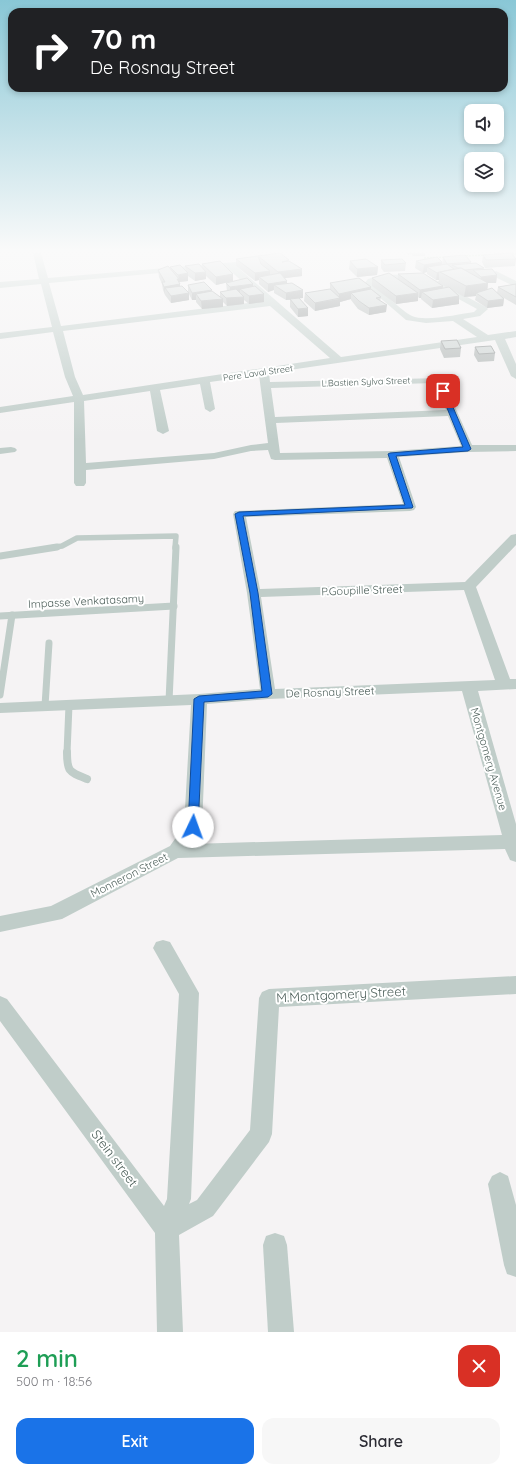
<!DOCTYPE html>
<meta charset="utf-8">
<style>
:root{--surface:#fff;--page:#f7f7f7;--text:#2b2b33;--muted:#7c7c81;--accent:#1a73e8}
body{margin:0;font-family:Quicksand,sans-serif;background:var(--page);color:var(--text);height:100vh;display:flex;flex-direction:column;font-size:15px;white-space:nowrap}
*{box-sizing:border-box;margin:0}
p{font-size:13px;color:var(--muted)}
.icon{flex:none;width:22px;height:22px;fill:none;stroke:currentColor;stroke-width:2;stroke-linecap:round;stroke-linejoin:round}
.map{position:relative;height:1332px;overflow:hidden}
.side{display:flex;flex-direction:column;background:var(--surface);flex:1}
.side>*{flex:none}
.guide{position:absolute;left:8px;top:8px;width:500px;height:84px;border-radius:12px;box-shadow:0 2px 6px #0003;background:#202124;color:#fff;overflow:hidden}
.controls{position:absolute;left:464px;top:104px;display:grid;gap:8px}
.controls a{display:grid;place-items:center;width:40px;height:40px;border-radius:8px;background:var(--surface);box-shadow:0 2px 6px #0003;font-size:20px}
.pin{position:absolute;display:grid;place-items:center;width:34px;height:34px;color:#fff;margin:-17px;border-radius:8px;box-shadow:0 2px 6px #0006}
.me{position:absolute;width:44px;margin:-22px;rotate:3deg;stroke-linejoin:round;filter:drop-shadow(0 0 3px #0008)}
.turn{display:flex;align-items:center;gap:14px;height:84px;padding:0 16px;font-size:18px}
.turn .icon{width:52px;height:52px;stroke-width:2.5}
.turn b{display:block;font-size:28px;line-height:34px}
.round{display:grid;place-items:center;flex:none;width:42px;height:42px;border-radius:12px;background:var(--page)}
.headline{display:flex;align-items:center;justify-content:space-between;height:68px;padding:0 16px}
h1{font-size:24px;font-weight:600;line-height:30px;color:#1e9e55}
.button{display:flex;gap:8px;margin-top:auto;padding:8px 16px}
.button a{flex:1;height:46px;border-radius:12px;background:var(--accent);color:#fff;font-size:16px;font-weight:600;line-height:46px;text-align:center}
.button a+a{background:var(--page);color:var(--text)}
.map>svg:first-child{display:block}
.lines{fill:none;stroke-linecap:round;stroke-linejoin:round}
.path{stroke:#94c783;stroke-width:1.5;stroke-dasharray:2 1;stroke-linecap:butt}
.lane-far2{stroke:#c0cdc9;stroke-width:5.5}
.lane-far1{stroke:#c0cdc9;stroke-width:7}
.lane{stroke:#c0cdc9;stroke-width:8}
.street{fill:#c0cdc9;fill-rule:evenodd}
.wall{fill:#aeb4b3;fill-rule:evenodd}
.shaded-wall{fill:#8d9292}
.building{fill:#cad1d0;stroke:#8d9292}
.route{fill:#1a73e8;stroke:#114b97}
.labels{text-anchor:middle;stroke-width:4;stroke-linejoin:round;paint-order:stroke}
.far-street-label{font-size:9px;fill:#4c5e59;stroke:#fff}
.street-label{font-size:11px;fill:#4c5e59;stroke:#fff}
.near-street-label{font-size:13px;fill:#4c5e59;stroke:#fff}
</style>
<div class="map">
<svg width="516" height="1332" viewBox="0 0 516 1332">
<rect width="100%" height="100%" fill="#f5f3f4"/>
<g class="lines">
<g class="path">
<path d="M509 254H516"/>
<path d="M463 256 486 255"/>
<path d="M424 258 446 257"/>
</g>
<path class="lane-far2" d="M50 548 62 546 77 538 176 536 175 548"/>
<g class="lane-far1">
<path d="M0 556 57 547"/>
<path d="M0 616 174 606"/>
<path d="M0 695 12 615"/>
<path d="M169 701 176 547"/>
<path d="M45 706 49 643"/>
<path d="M67 753 69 705"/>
</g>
<path class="lane" d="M67 752C67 772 69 772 87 779"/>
<g class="street">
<path d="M33 253H41L48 278 259 260 260 262 259 264 236 266 341 357 477 337 453 321 426 323 406 320 364 284 368 279 381 275 424 274 486 307 488 309 480 316 463 319 488 335 516 331V337L505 339 516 364V379L511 376 495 340 269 373 270 382 442 378 472 445H516V451L468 452 399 457 416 507 414 510 410 511 246 517 260 589 465 582 511 535 516 534V545L476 587 510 679H516V689L478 691 516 824V862L510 860 505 849 178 858 62 919 0 932V916L51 906 170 846 184 826 191 705 0 713V703L199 694 260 689 247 593 233 514 235 511 403 504 387 458 275 460 271 459 268 450 251 451 214 459 86 470V483L84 486H76L74 483V402L0 413V407L73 396 65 377 53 332 0 339V333L52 327 41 284 0 288V282L39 279ZM226 267 264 301 61 326 49 283ZM398 279H422L477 309 474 312C460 314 425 322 412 316 403 312 382 291 373 284L381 280ZM270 306 330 358 83 395 75 377 63 331ZM259 375 268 443 251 445 214 453 86 463 84 401 150 391 157 431 163 434 169 431 160 390 200 384 205 409 210 412 215 409 210 382ZM434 383 446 410 275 417 271 388ZM448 416 461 446 392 451 280 453 276 423ZM464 590 495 680 275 689 261 597ZM462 691 502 835 191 844 202 827 207 704 268 699Z"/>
<path d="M496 271 516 281V287L493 276 492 274Z"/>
<path d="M11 447 15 448 17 450 15 452 0 454V448Z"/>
<path d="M163 940 170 942 199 993 191 1199 189 1204 197 1200 250 1130 259 998 262 992 269 989 516 976V994L279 1007 272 1134 269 1142 213 1216 179 1235 183 1332H157L155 1233 0 1021V996L7 999 164 1206 167 1199 179 994 153 948 156 942Z"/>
<path d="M500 1172 508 1176 516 1205V1277L507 1274 504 1265 488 1184 492 1176Z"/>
<path d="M275 1233 284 1236 287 1245 294 1332H268L263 1245 266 1236Z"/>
</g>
</g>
<g class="wall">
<path d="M407 253H425V256H413L411 254 408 255Z"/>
<path d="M483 255 516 259 515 266 485 268 482 262Z"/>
<path d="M258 256 289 261 302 276 285 278 287 284 303 290V298H299L308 316 298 317 290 307V300H286L274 293V290L268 292 259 284V280L255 281 236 266V259Z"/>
<path d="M443 257 471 262V264L484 268 483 269 497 275 496 283H488L487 290 497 293 498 287 516 284V305L504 298 503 306 487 308 475 300 476 296 464 297 454 291 459 296V304L432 308 421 299V298H419L418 297V301L396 304 372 286V278L398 279V274L443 288H447L438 282 439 280H436L427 274V272L423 273 415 268 416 261 442 262V265Z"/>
<path d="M381 260 406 263 405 271 384 272 381 268Z"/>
<path d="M350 261 378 267 377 275 357 277 349 269Z"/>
<path d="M202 264 233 274V281L253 284V287L264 294V302L249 304 244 300V304L227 306 223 302V307L202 309 196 302V300H192L189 294V300L171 303 165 295 163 290 162 284 159 277 158 270 171 269 170 267 186 271 185 266 202 268ZM188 276 195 281 206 279V276L216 285 229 282 226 283 227 291 220 292V297L212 292V290L188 285V292L180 286 179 282 188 281Z"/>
<path d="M330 283 371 287V289L381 297 380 301 386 312 369 315 358 309 351 300V299L340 302V306L315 311 304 301 305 293 330 289Z"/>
<path d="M441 341 461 348 460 357 444 358 440 349Z"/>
<path d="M475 347 495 353 494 361 478 362 474 355Z"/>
</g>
<g class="shaded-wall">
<path d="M442 262 441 270 427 267V272L423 273 424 265Z"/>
<path d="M378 267 377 275 357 277V269Z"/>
<path d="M302 269V276L278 279V272Z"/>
<path d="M270 271V278L259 277V280L255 281V273Z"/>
<path d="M206 272V279L195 281V273Z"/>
<path d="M439 272V280H436L437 273Z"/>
<path d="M188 273V281L179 282 180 284V292L165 288V294L164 287 177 279H179L178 275Z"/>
<path d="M233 274V281L216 285V277Z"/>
<path d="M497 275 496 283H488L487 294 476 293V296L464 297 466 286 480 284 481 277Z"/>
<path d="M287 281V288L274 285V290L268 292V284Z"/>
<path d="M253 284V292L240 289V294L230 295V287Z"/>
<path d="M443 286 442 294 422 292 421 298H419L420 290Z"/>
<path d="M371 287 370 295 351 293V299L340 302V306L315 311V303L339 299V294Z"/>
<path d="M212 290V297L196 294V300H192V293Z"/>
<path d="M303 290V298L286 300V293Z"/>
<path d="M189 293V300L171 303V296Z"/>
<path d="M418 293V301L396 304V296Z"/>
<path d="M264 294V302L249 304V296Z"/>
<path d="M459 296V304L432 308 433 300Z"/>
<path d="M244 297V304L227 306 226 298Z"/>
<path d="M223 299V307L202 309 201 301Z"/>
<path d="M504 299 503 306 487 308 488 301Z"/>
<path d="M387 305 386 312 369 315V308Z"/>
<path d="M308 308V316L298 317V309Z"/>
</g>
<g class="building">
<path d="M280 253 289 260 282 262 289 261 302 269 278 272 258 256Z"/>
<path d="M511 253 516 259 486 260 483 255Z"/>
<path d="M465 255 471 262 447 264 443 257Z"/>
<path d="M258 256 261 264 270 271 255 273 236 259Z"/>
<path d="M437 257 442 262 424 265 416 261Z"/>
<path d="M366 259 378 267 357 269 350 261Z"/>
<path d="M402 259 406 263 385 265 381 260Z"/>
<path d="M220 261 233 274 216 277 202 264Z"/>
<path d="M476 263 484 268 465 270 461 268H458L452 265Z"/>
<path d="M199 264 206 272 195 273 185 266Z"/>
<path d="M447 264 454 269 440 272H439L437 273 427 267Z"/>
<path d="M180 265 188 273 178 275 170 267Z"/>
<path d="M168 266 179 279H177L180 284 164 287 162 282H165L158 270Z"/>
<path d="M461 268 488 283 466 286 440 272Z"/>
<path d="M492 269 497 275 481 277 473 270Z"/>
<path d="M280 273 287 281 268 284 259 277Z"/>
<path d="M389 273 418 293 396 296 372 278Z"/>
<path d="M423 273 443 286 420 290 398 274Z"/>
<path d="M247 278 253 284 230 287 226 283Z"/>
<path d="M359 278 371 287 339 294 330 283Z"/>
<path d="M204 282 212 290 192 293 188 285Z"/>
<path d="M292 283 303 290 286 293 274 285Z"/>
<path d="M516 284V297L498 287Z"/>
<path d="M182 286 189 293 171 296 165 288Z"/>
<path d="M255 286 264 294 249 296 240 289Z"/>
<path d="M449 287 459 296 433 300 422 292Z"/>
<path d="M492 288 504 299 488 301 476 293Z"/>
<path d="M236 289 244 297 226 298 220 292Z"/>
<path d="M330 289 340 298 315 303 305 293Z"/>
<path d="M371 289 381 297 376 298 387 305 369 308 359 301 351 293Z"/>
<path d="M212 291 223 299 201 301 196 294Z"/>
<path d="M299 298 308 308 298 309 290 299Z"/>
<path d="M457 340 461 348 445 349 441 341Z"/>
<path d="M491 346 495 353 479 354 475 347Z"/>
</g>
<linearGradient id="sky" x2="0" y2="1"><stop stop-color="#89c7d6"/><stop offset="0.57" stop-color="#fafafa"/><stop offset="1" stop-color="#fafafa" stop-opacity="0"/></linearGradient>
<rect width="516" height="440" fill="url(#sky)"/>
<path class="route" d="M441 390 446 391 471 449 468 451 396 456 413 507 412 508 243 516 258 593 272 694 268 697 204 702 198 827 197 830 193 832 189 830 188 827 194 699 199 696 262 691 250 593 235 514 239 512 405 505 388 454 390 453 463 447 440 391Z"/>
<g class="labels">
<g class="far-street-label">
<text transform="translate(258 373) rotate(-8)" y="3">Pere Laval Street</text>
<text transform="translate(366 382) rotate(-2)" y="3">L.Bastien Sylva Street</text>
</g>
<g class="street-label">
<text transform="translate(362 590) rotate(-2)" y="4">P.Goupille Street</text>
<text transform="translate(86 601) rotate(-3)" y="4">Impasse Venkatasamy</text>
<text transform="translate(330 692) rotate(-2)" y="4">De Rosnay Street</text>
<text transform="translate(489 759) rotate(74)" y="4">Montgomery Avenue</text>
<text transform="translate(129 875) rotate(-27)" y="4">Monneron Street</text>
</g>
<g class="near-street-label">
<text transform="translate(341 994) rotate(-3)" y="5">M.Montgomery Street</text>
<text transform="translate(115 1158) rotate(53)" y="5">Stein street</text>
</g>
</g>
</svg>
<div class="controls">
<a><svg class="icon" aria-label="sound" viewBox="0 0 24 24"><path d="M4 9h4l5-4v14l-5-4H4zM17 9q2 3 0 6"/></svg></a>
<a><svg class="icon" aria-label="layers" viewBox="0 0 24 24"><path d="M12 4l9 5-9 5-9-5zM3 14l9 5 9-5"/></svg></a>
</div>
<div class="pin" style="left:443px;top:391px;background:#d93025"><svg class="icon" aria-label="arrive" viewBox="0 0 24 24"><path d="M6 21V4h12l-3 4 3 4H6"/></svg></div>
<svg class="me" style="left:193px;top:827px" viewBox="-20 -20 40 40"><circle r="19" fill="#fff"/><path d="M0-13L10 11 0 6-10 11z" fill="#1a73e8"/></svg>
<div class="guide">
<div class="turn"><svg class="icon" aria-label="right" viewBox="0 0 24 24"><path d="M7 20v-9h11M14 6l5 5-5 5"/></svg><div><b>70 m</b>De Rosnay Street</div></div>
</div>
</div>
<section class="side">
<div class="headline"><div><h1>2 min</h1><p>500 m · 18:56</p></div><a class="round" style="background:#d93025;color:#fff"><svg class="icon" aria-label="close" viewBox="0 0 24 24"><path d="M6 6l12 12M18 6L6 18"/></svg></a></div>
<div class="button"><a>Exit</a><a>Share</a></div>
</section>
